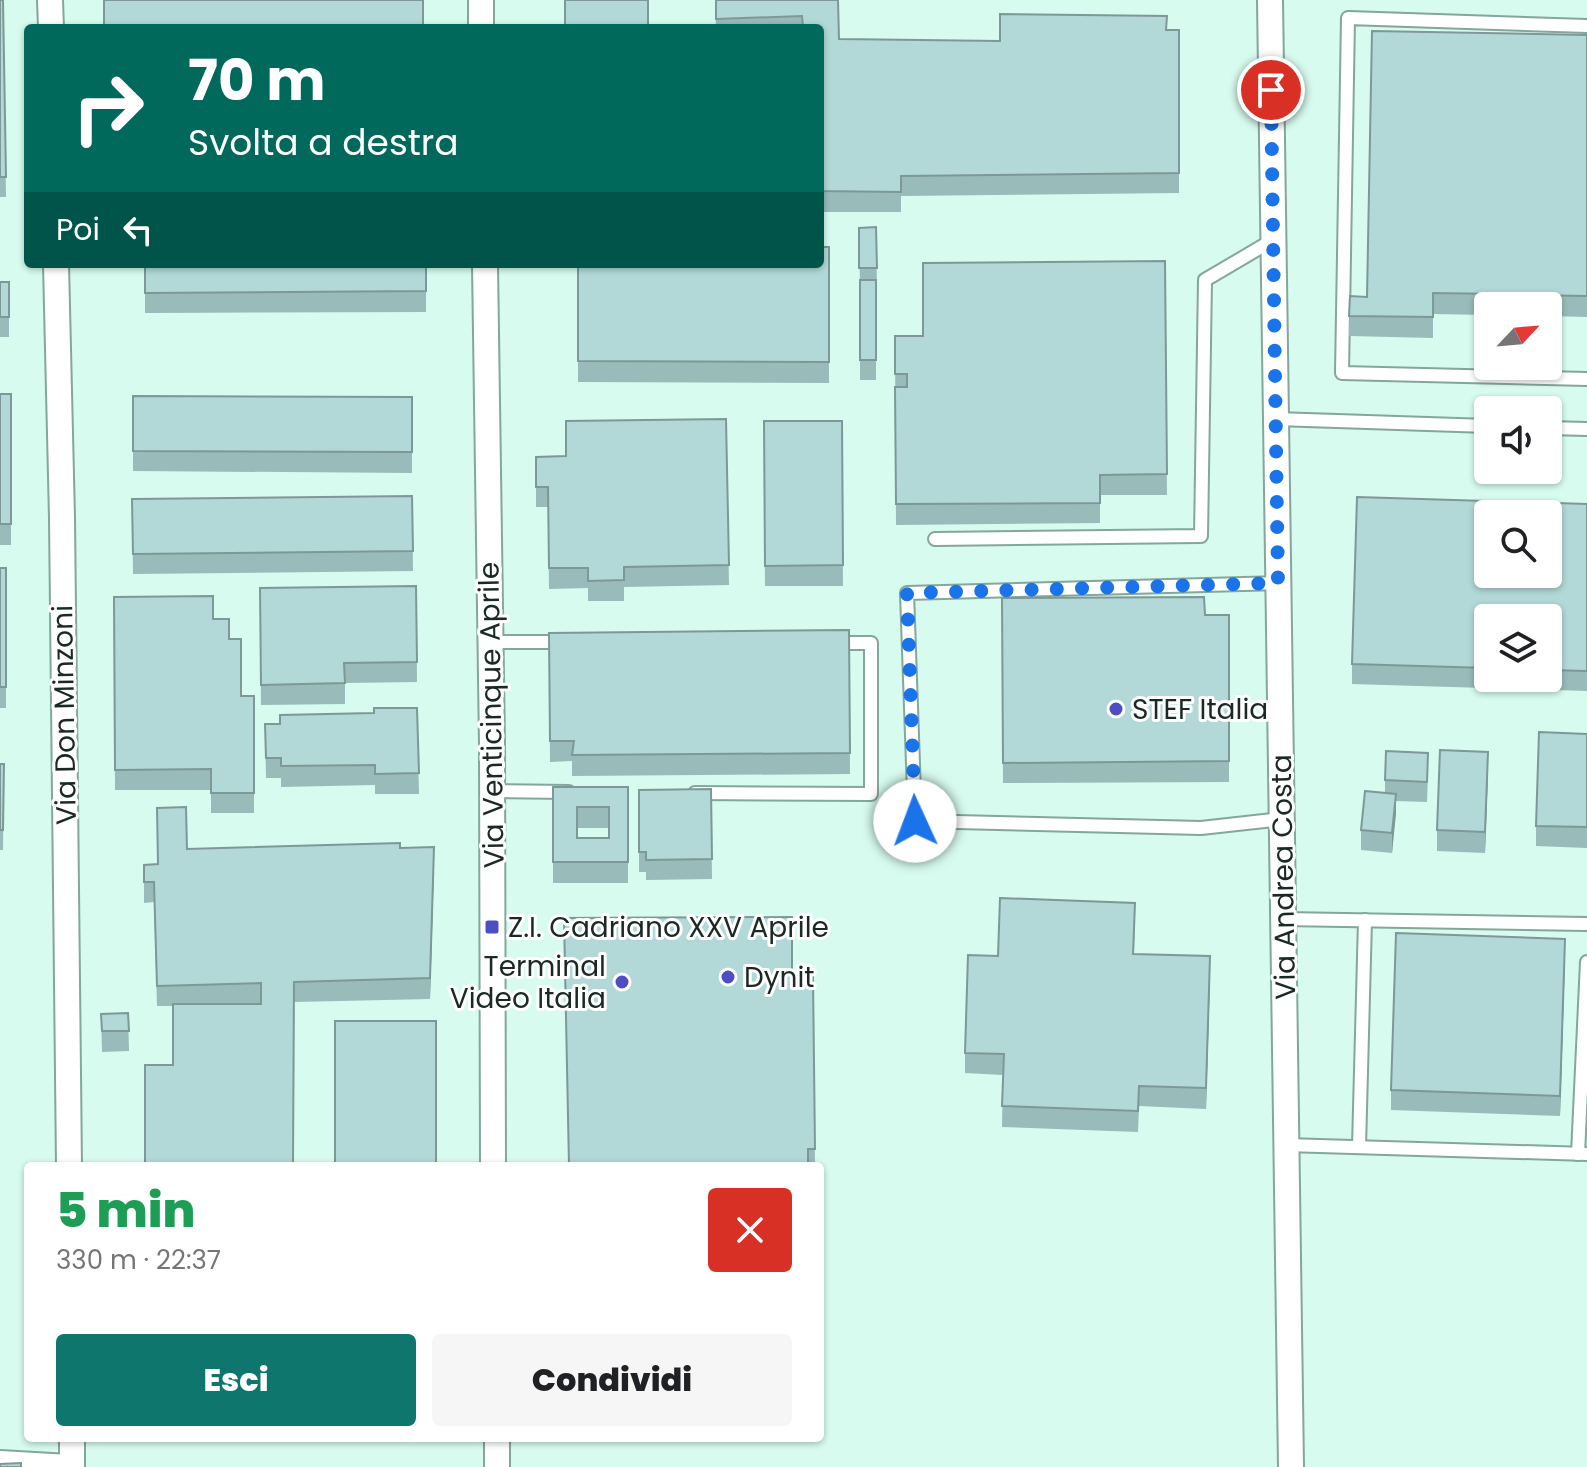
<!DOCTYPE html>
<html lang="it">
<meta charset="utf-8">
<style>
:root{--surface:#fff;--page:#f6f6f6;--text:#202124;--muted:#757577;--accent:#0f766e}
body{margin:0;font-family:Poppins,sans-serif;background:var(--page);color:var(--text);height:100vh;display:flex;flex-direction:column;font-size:30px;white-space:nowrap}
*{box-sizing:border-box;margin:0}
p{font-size:26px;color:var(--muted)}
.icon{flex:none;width:44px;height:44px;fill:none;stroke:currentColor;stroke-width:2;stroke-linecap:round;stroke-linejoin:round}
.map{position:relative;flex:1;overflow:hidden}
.panel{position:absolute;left:24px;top:1162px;width:800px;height:280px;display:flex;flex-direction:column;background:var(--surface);border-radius:8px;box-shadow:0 2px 6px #0004}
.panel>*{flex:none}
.banner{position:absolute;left:24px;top:24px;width:800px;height:244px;border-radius:8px;box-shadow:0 2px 6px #0004;background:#00695c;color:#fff;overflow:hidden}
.needle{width:52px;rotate:64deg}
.buttons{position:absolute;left:1474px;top:292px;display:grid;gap:16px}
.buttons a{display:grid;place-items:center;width:88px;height:88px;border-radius:8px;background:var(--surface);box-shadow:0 2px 6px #0004;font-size:40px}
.pin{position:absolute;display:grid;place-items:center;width:68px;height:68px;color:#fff;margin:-34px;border:4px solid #fff;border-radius:50%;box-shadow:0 2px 8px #0007}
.me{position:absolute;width:88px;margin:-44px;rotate:358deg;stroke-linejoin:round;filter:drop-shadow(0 0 6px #0008)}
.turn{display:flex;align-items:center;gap:28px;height:168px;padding:0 32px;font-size:36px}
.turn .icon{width:104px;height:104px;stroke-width:2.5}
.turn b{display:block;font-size:56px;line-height:68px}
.then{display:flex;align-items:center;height:76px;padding:0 32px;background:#0003;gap:16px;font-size:30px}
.round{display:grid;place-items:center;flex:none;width:84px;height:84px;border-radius:8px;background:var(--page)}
.overview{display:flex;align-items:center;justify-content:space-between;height:136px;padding:0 32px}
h1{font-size:48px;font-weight:800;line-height:60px;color:#1e9e55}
.button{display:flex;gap:16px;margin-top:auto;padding:16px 32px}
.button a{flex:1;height:92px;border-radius:8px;background:var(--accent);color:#fff;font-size:32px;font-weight:800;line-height:92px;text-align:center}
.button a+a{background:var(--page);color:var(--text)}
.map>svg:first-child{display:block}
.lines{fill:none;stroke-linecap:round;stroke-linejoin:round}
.service-casing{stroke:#84a69b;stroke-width:16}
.minor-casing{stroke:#84a69b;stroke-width:28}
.service{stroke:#fff;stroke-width:12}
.minor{stroke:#fff;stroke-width:24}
.wall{fill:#99bbb9;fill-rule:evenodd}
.shaded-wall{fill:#7d9896}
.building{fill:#b2d9d7;stroke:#7d9896;stroke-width:2;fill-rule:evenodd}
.route{stroke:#1a73e8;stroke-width:14;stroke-dasharray:0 25.2}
.poi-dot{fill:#4d4ec4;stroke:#fefefe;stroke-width:3}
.labels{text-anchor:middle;stroke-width:6;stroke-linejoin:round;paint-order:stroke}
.poi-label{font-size:28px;fill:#1b2924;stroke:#fefefe;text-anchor:start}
.street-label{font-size:28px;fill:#1b2924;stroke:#fefefe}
</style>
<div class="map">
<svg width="1587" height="1467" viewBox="0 0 1587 1467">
<rect width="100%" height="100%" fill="#d7fbee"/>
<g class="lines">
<g class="service-casing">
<g id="service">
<path d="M1587 26 1348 18 1342 373 1587 379"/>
<path d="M1276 419 1488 426"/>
<path d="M1548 428 1587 429"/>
<path d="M935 539 1201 536 1205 280 1273 240"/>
<path d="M1278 583 907 593 915 821 1201 828 1282 819"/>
<path d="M490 642H563"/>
<path d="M492 791 569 792"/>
<path d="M695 793 871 794V643H833"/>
<path d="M1283 919 1587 924"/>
<path d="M1286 1145 1587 1154"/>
<path d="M1359 1147 1365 920"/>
<path d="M1578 1154 1587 962"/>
</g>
</g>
<g class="minor-casing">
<g id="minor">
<path d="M50 0 51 28"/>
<path d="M481 0V28"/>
<path d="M1270 0 1291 1467"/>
<path d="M56 264 62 518 69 1166"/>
<path d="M485 264 492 745 493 1166"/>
<path d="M72 1438V1467"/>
<path d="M497 1438V1467"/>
<path d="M0 1463 69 1467"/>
</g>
</g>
<use href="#service" class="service"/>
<use href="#minor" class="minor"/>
</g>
<g class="wall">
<path d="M0 0H3L6 197H0Z"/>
<path d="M715 0H838L839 39 1000 41 1179 30V193L901 196V212H820V28H716Z"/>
<path d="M1587 35V317L1548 316V306H1488V315L1433 314V338L1349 336 1350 296 1367 297Z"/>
<path d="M876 227 877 288H876V380H860V289L859 228Z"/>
<path d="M829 247V383L578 382V264Z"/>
<path d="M1165 261 1167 495H1100V523L896 525 895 336H923Z"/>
<path d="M145 264H426V312L145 313Z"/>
<rect x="0" y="282" width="9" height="55"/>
<rect x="0" y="394" width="11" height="151"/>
<path d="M133 396 412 397V473L133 471Z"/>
<path d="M726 419 729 585 624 587V601H588V588L549 589 548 507H536V457L566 456Z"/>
<path d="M764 421H842L843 586H765Z"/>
<path d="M412 496 413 571 133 574 132 499Z"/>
<path d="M1587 504V691L1352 684V664ZM1488 618H1548V678H1488Z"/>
<rect x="0" y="568" width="6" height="140"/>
<path d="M416 586 417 682 345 683V704L261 705 260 588Z"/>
<path d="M114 597 213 619 229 639 241 696H254V813H211V790H115Z"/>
<path d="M1002 598 1205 615H1229V782L1003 783Z"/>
<path d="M849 630 850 774 572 776V761L550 762 549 633Z"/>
<path d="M417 708 419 794H375V785L281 787V778H266L265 724H280Z"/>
<path d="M1587 734V848L1536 846V826Z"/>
<path d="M0 764H4L3 850H0Z"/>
<path d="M1488 772 1485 853 1437 851V830Z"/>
<path d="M1428 773 1427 802 1396 801 1392 853 1361 850V830L1385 793V780Z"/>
<path d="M553 787H628V883H553ZM577 828H609V838H577Z"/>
<path d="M711 789 712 879 646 880V872H639V790Z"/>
<path d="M400 848 434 867 430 999 294 1002 173 1065V1006H157L154 902 144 903V865L158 864 187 849Z"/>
<path d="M1135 924 1134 954 1210 977 1206 1109 1139 1106 1138 1132 1002 1127 1003 1075 965 1073V1053L998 956Z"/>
<path d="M1565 959 1560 1116 1391 1110V1090Z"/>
<path d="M792 976 813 977 815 1166H568Z"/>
<path d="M128 1013 129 1051 102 1052 101 1014Z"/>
</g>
<g class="shaded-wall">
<path d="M1488 752V772L1485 853V832Z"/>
<path d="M1396 794V814L1392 853V833Z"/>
<path d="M434 847V867L430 999V978Z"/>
<path d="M1565 939V959L1560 1116V1096Z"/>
<path d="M1210 956V977L1206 1109V1088Z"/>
</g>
<g class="building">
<path d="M0 0H3L6 177H0Z"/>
<rect x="104" y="0" width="319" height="28"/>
<rect x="565" y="0" width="83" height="28"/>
<path d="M716 0H838L839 39 1000 41V14L1167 16 1166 30H1179V173L901 176V192L820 191V28H803L802 16 716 19Z"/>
<path d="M1372 31 1587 35V296L1527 295V306H1500V294L1433 293V317L1349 316 1350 296 1367 297Z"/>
<path d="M876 227 877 268H859V228Z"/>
<path d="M820 247H829V362L578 361V264H820Z"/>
<path d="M1165 261 1167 474 1100 475V503L896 504 895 387H907V374H895V336H923V263Z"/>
<path d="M145 264H426V291L145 293Z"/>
<rect x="860" y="280" width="16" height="80"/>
<rect x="0" y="282" width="9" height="35"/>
<rect x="0" y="394" width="11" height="130"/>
<path d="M133 396 412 397V452L133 451Z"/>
<path d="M726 419 729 565 624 567V580L588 581V568H549L548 487H536V457L566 456V421Z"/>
<path d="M764 421H842L843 565 765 566Z"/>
<path d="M412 496 413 551 133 554 132 499Z"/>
<path d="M1357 497 1587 504V671L1548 670V618H1488V668L1352 664ZM1488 514H1548V574H1488Z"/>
<rect x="0" y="568" width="6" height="119"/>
<path d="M416 586 417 662 344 663 345 683 261 685 260 588Z"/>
<path d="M213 596V619H229V639H241V696H254V793H211V769L115 770 114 597Z"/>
<path d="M1204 597 1205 615H1229V761L1003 763 1002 598Z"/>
<path d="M849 630 850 753 572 755 574 741H550L549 633Z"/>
<path d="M374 708H417L419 773 375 774V765L281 766V758H266L265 724H280V715L374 713Z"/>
<path d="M1539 732 1587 734V827L1536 826Z"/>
<path d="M1440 750 1488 752 1485 832 1437 830Z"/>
<path d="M1386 751 1428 753 1427 782 1385 780Z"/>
<path d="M0 764H4L3 830H0Z"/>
<path d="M553 787H628V862H553ZM577 807H609V838H577Z"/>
<path d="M711 789 712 859 646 860V852H639V790Z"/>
<path d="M1365 791 1396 794 1392 833 1361 830Z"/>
<path d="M186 807 187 849 400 843V848L434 847 430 978 294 982 293 1166H145V1065H173V1004H261V983L157 986 154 882H144V865L158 864 157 808Z"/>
<path d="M1000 898 1135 903 1133 954 1210 956 1206 1088 1139 1086 1138 1111 1002 1106 1004 1054 965 1053 968 955 998 956Z"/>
<path d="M792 917V976L813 977 815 1149H808V1166H569L564 918Z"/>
<path d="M1396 933 1565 939 1560 1096 1391 1090Z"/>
<path d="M128 1013 129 1031H102L101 1014Z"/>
<rect x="335" y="1021" width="101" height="145"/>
<path d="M21 1463V1467H0V1464Z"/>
</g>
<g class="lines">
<path class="route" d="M915 821 907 593 1278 583 1271 90"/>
</g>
<g class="poi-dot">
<circle cx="1116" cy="709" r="8"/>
<rect x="484" y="919" width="16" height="16" rx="4"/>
<circle cx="728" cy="977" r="8"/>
<circle cx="622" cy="982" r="8"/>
</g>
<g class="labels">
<g class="poi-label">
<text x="1132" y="719">STEF Italia</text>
<text x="508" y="937">Z.I. Cadriano XXV Aprile</text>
<text x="606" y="976" text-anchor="end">Terminal<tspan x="606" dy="32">Video Italia</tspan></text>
<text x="744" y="987">Dynit</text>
</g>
<g class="street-label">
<text transform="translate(64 715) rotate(-91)" y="10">Via Don Minzoni</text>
<text transform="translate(491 715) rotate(-91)" y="10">Via Venticinque Aprile</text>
<text transform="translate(1283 877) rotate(-91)" y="10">Via Andrea Costa</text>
</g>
</g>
</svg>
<div class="buttons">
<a><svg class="needle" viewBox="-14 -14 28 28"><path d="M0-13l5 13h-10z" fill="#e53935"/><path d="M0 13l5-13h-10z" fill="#757577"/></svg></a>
<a><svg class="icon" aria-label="sound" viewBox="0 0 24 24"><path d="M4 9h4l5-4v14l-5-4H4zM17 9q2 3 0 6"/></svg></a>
<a><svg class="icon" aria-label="search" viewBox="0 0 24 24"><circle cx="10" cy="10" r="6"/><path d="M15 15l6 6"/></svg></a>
<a><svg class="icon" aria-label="layers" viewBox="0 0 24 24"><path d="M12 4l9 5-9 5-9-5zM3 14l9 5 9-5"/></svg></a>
</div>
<div class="pin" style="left:1271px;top:90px;background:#d93025"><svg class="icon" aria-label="arrive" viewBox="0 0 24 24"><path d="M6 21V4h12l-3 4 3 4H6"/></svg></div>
<svg class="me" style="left:915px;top:821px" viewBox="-20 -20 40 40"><circle r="19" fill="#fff"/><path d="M0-13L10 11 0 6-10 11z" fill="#1a73e8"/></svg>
<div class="banner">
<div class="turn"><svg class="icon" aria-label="right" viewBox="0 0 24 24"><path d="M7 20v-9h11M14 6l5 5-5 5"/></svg><div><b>70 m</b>Svolta a destra</div></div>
<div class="then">Poi<svg class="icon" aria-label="left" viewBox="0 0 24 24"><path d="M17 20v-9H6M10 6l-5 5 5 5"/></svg></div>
</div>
<section class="panel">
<div class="overview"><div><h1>5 min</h1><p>330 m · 22:37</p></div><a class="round" style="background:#d93025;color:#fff"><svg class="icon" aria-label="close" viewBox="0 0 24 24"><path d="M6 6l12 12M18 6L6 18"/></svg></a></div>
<div class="button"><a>Esci</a><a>Condividi</a></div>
</section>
</div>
